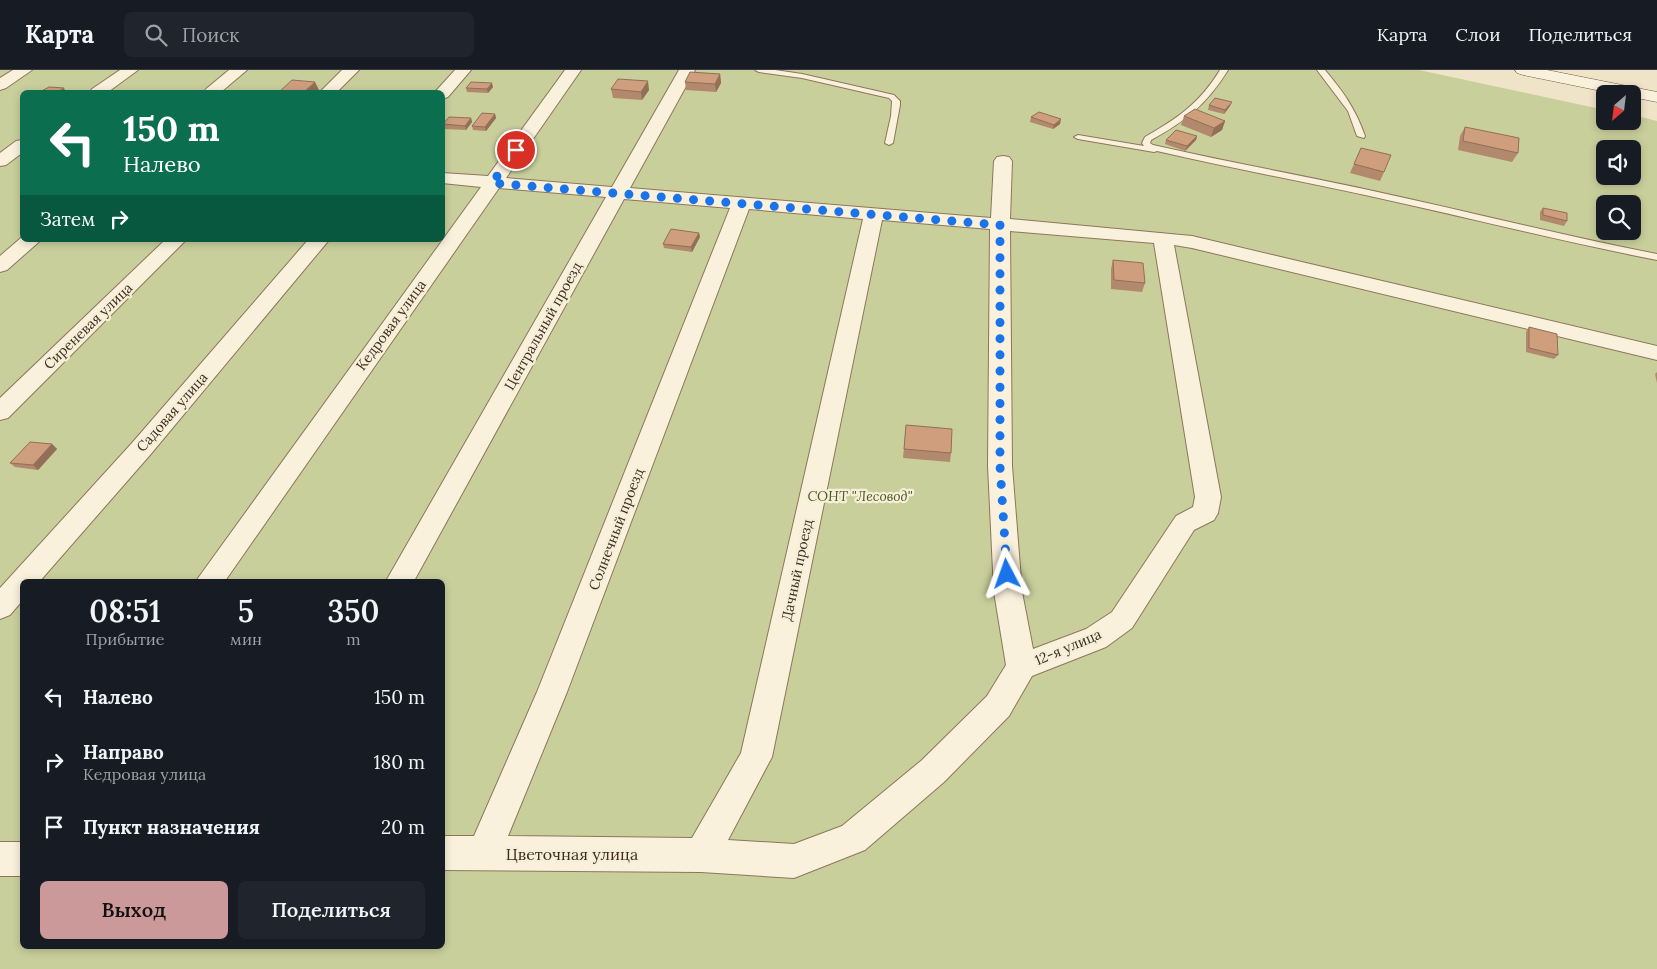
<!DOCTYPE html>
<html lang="ru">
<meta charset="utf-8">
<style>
:root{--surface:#171b24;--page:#20242c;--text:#f1f3f6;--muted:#9ea1a6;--line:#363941;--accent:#cc999b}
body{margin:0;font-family:Lora,serif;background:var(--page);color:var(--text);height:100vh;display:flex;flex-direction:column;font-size:19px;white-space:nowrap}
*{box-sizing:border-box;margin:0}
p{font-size:16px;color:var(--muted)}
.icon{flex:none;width:28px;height:28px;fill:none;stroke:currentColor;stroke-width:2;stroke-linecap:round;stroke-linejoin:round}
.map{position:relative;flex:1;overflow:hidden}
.details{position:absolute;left:20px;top:509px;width:425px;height:370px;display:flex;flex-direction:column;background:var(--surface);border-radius:8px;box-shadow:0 2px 8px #0003}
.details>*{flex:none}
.banner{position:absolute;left:20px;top:20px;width:425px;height:152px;border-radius:8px;box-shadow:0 2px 8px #0003;background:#0b6e4f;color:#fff;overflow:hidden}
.needle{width:32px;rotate:208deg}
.buttons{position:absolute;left:1596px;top:15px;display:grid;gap:10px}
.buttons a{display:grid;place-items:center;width:45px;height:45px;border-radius:8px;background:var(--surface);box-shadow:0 2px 8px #0003;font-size:25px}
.pin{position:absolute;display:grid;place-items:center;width:42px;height:42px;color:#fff;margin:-21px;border:2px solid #fff;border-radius:50%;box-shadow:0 1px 5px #0007}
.me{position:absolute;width:55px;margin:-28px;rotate:356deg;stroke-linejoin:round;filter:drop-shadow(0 0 4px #0008)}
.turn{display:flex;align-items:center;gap:18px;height:105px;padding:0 20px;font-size:22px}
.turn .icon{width:65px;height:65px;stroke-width:2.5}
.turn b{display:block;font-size:35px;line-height:42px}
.then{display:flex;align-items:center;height:48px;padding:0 20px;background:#0003;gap:10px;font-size:19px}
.eta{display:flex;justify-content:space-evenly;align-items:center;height:85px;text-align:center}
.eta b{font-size:30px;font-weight:600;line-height:35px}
.button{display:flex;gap:10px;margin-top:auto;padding:10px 20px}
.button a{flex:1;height:58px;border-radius:8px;background:var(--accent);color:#111;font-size:20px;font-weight:600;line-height:58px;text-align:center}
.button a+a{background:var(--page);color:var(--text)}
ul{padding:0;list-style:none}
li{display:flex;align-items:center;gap:15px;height:65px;padding:0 20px}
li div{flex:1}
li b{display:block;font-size:19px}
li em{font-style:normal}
header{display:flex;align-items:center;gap:30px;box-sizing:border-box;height:70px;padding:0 25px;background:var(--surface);border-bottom:1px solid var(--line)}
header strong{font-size:24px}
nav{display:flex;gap:28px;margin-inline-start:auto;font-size:18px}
.search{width:350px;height:45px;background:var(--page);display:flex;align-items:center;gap:12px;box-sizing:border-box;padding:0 18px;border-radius:8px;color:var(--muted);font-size:19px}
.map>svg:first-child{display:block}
.green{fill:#c9cf9b;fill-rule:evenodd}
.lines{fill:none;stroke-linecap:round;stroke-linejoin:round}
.lane-casing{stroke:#8d765c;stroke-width:2}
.street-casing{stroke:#8d765c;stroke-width:2}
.secondary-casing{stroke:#6f573f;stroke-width:1}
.lane{fill:#faf1dc;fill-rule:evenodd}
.street{fill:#faf1dc;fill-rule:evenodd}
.secondary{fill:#faf1dc;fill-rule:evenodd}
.wall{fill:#b2896c}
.shaded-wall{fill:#916f58}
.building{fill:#cf9f7d;stroke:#916f58}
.route{stroke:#1a73e8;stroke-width:9;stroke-dasharray:0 16.2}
.labels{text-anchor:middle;stroke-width:4.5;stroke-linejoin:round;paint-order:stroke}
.street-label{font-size:14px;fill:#3d2e20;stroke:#f7eed8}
.park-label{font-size:14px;font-style:italic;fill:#4d5a26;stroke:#f7eed8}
.near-street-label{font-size:16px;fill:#3d2e20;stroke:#f7eed8}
</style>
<header>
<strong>Карта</strong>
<div class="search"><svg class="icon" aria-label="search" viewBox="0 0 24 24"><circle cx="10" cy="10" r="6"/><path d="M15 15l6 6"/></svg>Поиск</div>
<nav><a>Карта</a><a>Слои</a><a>Поделиться</a></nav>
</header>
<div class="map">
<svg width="1657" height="899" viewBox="0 0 1657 899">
<rect width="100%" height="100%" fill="#f0e4c8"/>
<path class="green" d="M0 0H1419L1605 40V51H1632L1633 45 1657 51V899H0ZM22 22H442V170H22ZM1605 79H1632V106H1605ZM1605 134H1632V161H1605ZM22 511H442V876H22Z"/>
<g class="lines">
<g class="lane-casing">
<g id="lane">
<path d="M755 0H775L802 4 894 25 900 31V35L893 73 889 75 885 73 891 46 892 31 889 28 802 8 759 2Z"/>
<path d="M1220 0H1228C1207 34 1186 51 1151 70L1150 73 1153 75C1223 91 1294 104 1364 119 1462 140 1559 165 1657 184V190C1559 171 1462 146 1365 125 1296 110 1226 97 1157 81L1154 82 1078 69 1074 67 1078 65 1144 76 1142 73 1145 67C1178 48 1200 33 1220 0Z"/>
<path d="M1317 0H1325C1344 23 1355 38 1365 66L1364 68 1357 66 1348 41Z"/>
</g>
</g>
<g class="street-casing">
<g id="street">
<path d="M13 0H32L6 18 0 20V8Z"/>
<path d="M120 0H138L108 22H90L92 19Z"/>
<path d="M229 0H247L221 22H204L206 19Z"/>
<path d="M342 0H359L337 22H320Z"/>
<path d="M455 0H471L448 27 442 29V22H435Z"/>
<path d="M565 0H581L506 108 612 117 679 0H695L630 118 991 148 994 91 997 87 1003 86 1009 87 1012 91 1010 149 1192 166 1657 276V290L1192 178 1174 175 1221 427 1218 443 1214 450 1194 460 1132 558 1106 577 1032 606 1009 646 944 712 865 780 794 808 701 802 442 800V766H474L537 622 730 138 624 129 414 511H386L606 127 499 118 225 511H196L481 117 442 113V103L488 106ZM749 139 863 149 741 683 692 768 508 766 567 622ZM882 150 990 159 988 396 994 522 1006 595 987 626 922 690 842 756 794 774 728 770 772 687ZM1010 161 1154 173 1195 427 1193 437 1176 446 1112 542 1086 559 1033 579 1022 522 1012 396Z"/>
<path d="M22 70V83L6 95 0 96V83L16 71Z"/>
<path d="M22 167V170H41L7 200 0 202V186Z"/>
<path d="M165 170H186L8 348 0 350V328Z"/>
<path d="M308 170H329L150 385 40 511H22V531L10 545 0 549V518L132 373Z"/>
<rect x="0" y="772" width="22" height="34"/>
</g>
</g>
<g class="secondary-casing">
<path id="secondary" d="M1515 0H1547L1657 22V32L1632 27V24H1616L1523 5 1517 3Z"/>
</g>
<use href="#lane" class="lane"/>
<use href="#street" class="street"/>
<use href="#secondary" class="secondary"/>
</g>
<g class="wall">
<path d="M720 4 721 13 716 22 686 20 685 12Z"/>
<path d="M493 17 488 23 467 22 466 18Z"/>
<path d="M611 19 649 20 642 30 613 28Z"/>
<path d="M1209 35 1230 36 1224 44 1208 40Z"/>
<path d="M495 44 496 48 486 61 473 60 472 56Z"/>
<path d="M1184 46 1225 51 1222 60 1211 67 1181 55Z"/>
<path d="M1031 47 1060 54 1053 59 1030 52Z"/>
<path d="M471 48 472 52 466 60 444 59 443 54Z"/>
<path d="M1465 57 1518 83 1512 92 1458 80 1460 66Z"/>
<path d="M1197 66 1196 70 1185 81 1165 74 1166 70Z"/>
<path d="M1361 78 1384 102 1380 111 1350 103Z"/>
<path d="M1543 138 1567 151 1564 156 1540 150V142Z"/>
<path d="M699 163 700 167 692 182 664 178 663 174Z"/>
<path d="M1113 190 1145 213 1142 222 1111 219V199Z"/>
<path d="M1529 257 1558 285 1554 289 1526 282V262Z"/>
<path d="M1657 302V313L1655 304Z"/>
<path d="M906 355 951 383 950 392 903 388Z"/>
<path d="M52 374 57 379 38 400 15 397 10 393Z"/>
</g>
<g class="shaded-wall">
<path d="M720 4 721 13 716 22 715 14Z"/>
<path d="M648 11 649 20 642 30 641 22Z"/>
<path d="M315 12 319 20 316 22H304Z"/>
<path d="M492 13 493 17 488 23 487 19Z"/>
<path d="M64 18 66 22H58Z"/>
<path d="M1232 32 1230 36 1224 44 1225 40Z"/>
<path d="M495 44 496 48 486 61 485 57Z"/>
<path d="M471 48 472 52 466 60 465 56Z"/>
<path d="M1061 49 1060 54 1053 59 1054 55Z"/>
<path d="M1225 51 1222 60 1211 67 1214 58Z"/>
<path d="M1197 66 1196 70 1185 81 1187 76Z"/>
<path d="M699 163 700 167 692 182 691 177Z"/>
<path d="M52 374 57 379 38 400 33 395Z"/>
</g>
<g class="building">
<path d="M690 2 720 4 715 14 685 12Z"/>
<path d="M618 9 648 11 641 22 611 19Z"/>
<path d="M292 10 315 12 304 22H279Z"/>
<path d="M471 12 492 13 487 19 466 18Z"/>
<path d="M49 17 64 18 58 22H40Z"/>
<path d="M1215 28 1232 32 1225 40 1209 35Z"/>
<path d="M1195 39 1225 51 1214 58 1184 46Z"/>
<path d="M1039 42 1061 49 1054 55 1031 47Z"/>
<path d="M482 43 495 44 485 57 472 56Z"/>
<path d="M449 47 471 48 465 56 443 54Z"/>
<path d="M1465 57 1519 68 1518 83 1463 71Z"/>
<path d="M1176 60 1197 66 1187 76 1166 70Z"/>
<path d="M1361 78 1391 85 1384 102 1354 94Z"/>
<path d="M1543 138 1567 143V151L1543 145Z"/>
<path d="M671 159 699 163 691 177 663 174Z"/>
<path d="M1113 190 1143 193 1145 213 1114 210Z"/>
<path d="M1529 257 1557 264 1558 285 1529 278Z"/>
<path d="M906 355 952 359 951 383 904 379Z"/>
<path d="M30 372 52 374 33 395 10 393Z"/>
</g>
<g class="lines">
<path class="route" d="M516 80 492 113 1000 155V396L1007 504"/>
</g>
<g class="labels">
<g class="street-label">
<text transform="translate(391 255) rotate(-54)" y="5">Кедровая улица</text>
<text transform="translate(88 256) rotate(-44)" y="5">Сиреневая улица</text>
<text transform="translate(543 256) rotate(-61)" y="5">Центральный проезд</text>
<text transform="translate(172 342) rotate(-49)" y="5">Садовая улица</text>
<text transform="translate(616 459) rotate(-69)" y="5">Солнечный проезд</text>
<text transform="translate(797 500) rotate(-78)" y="5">Дачный проезд</text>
<text transform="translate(1068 577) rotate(-23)" y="5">12-я улица</text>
</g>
<g class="park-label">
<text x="860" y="431">СОНТ "Лесовод"</text>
</g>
<g class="near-street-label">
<text x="572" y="790">Цветочная улица</text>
</g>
</g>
</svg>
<div class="buttons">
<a><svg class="needle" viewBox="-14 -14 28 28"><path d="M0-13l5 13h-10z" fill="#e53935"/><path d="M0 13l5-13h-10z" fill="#9ea1a6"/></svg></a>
<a><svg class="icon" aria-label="sound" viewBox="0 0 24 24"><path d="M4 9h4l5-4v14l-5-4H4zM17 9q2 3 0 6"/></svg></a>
<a><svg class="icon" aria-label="search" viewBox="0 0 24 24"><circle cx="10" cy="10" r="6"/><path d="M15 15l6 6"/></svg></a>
</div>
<div class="pin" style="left:516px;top:80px;background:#d93025"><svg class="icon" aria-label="arrive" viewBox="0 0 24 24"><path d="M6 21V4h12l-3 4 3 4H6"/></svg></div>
<svg class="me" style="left:1007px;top:504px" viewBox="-20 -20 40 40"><path d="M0-17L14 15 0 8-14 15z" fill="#1a73e8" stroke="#fff" stroke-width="4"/></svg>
<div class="banner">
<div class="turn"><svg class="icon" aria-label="left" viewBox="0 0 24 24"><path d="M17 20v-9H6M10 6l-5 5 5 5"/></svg><div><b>150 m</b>Налево</div></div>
<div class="then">Затем<svg class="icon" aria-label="right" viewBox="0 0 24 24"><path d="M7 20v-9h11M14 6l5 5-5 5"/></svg></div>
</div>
<section class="details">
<div class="eta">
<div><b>08:51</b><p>Прибытие</p></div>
<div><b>5</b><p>мин</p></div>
<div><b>350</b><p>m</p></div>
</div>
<ul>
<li><svg class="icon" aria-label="left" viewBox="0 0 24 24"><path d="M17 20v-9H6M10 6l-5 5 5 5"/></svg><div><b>Налево</b></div><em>150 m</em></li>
<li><svg class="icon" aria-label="right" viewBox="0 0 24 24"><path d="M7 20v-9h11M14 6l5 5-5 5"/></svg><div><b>Направо</b><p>Кедровая улица</p></div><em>180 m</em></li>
<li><svg class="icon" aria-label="arrive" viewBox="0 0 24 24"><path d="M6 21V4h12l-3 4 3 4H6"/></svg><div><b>Пункт назначения</b></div><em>20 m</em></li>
</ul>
<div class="button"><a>Выход</a><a>Поделиться</a></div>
</section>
</div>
